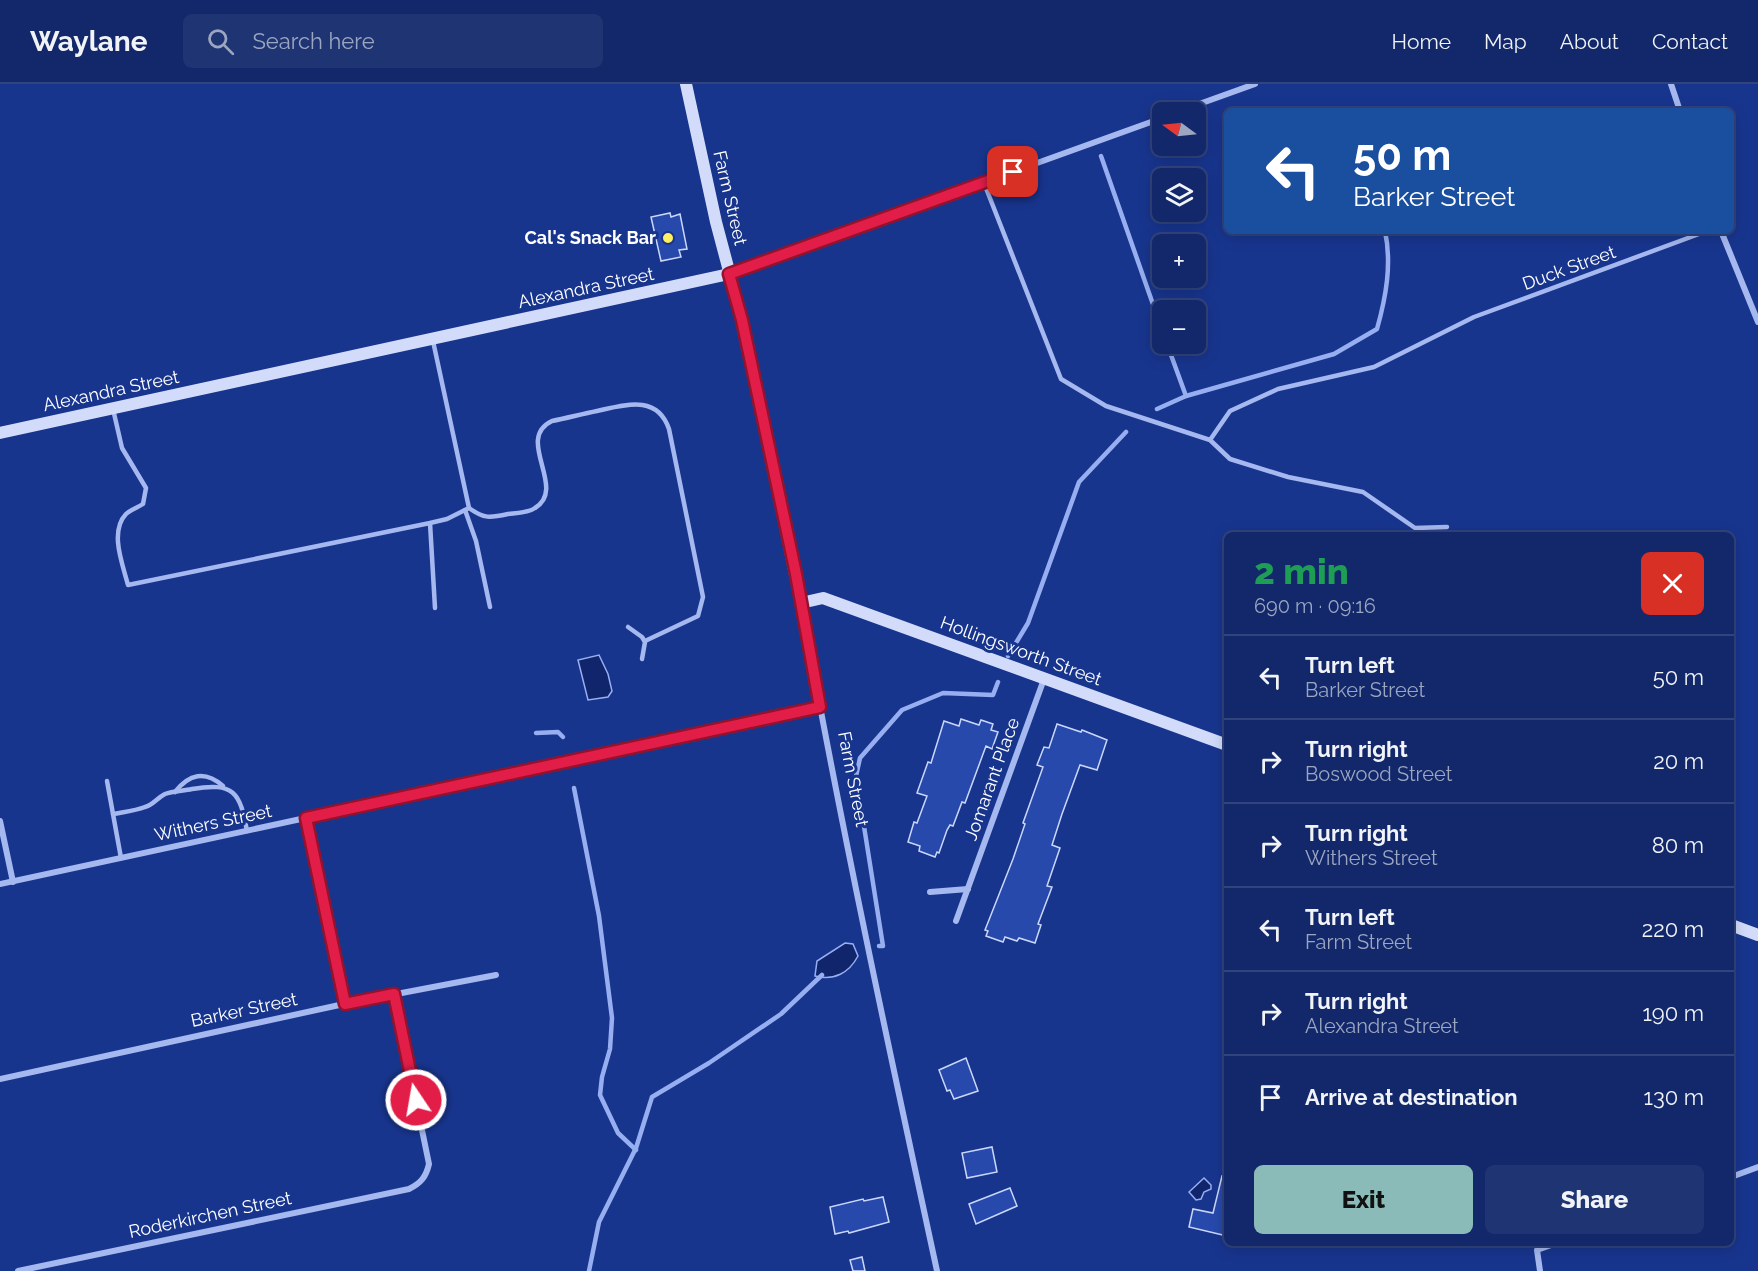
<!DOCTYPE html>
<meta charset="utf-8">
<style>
:root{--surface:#12286a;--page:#1f3472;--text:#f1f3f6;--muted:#9ca6c1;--line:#31447e;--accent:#8bbbb9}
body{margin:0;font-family:Raleway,sans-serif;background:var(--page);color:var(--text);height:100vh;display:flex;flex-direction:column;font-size:22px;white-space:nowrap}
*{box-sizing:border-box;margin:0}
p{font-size:20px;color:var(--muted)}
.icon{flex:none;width:33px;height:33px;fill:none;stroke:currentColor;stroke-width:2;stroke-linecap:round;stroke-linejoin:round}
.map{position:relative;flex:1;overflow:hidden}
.details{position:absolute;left:1224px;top:448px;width:510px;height:714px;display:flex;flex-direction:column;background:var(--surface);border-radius:9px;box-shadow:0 3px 15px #0003,0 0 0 2px var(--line)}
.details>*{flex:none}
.banner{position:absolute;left:1224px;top:24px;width:510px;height:126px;border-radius:9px;box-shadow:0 3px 15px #0003,0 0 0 2px var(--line);background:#1a4fa0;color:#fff;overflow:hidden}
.needle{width:39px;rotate:285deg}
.buttons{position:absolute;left:1152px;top:18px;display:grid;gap:12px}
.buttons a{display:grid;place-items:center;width:54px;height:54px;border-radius:9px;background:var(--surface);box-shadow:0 3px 15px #0003,0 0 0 2px var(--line);font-size:30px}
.pin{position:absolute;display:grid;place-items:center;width:51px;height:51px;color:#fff;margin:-26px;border-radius:12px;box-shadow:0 3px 9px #0006}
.me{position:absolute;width:66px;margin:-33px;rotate:348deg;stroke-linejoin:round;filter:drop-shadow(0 0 4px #0008)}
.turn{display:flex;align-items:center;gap:21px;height:126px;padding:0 30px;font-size:27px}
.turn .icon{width:78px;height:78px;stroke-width:2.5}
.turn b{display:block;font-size:42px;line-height:51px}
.round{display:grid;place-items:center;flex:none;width:63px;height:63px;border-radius:9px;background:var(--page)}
.summary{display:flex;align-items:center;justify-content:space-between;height:102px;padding:0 30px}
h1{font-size:36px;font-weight:800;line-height:45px;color:#1e9e55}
.button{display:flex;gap:12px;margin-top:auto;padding:12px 30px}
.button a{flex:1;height:69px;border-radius:9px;background:var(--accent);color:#111;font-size:24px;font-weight:800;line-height:69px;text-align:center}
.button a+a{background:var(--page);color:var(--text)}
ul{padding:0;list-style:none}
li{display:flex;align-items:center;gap:18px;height:84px;padding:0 30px;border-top:2px solid var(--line)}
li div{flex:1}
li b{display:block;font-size:22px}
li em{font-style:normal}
header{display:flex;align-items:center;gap:36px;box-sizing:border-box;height:84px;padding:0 30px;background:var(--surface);border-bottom:2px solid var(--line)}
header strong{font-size:28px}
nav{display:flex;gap:33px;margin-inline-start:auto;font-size:21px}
.search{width:420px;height:54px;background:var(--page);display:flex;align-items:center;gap:15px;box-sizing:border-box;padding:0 21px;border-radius:9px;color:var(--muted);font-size:22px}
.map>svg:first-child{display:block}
.water{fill:#10256b;stroke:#97aff1;stroke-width:1.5}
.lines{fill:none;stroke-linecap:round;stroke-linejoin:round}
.stream{stroke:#97aff1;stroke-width:4.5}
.building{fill:#2749ac;stroke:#cbd7fa;stroke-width:1.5}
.lane{stroke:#a5b8ef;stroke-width:4.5}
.street{stroke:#a5b8ef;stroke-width:6}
.secondary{stroke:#d2dcfa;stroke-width:12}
.route-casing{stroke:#92132f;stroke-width:15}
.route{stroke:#e11d48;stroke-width:10}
.poi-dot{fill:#fff062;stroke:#18358e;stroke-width:2}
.labels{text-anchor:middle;stroke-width:6;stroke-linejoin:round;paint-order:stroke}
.street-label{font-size:18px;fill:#fff;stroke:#18358e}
.poi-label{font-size:18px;font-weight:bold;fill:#fff;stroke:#18358e;text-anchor:end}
</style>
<header>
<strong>Waylane</strong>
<div class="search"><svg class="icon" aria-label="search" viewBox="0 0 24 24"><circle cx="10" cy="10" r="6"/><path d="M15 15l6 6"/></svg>Search here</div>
<nav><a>Home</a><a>Map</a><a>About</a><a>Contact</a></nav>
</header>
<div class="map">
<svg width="1758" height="1187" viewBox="0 0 1758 1187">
<rect width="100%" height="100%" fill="#18358e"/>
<g class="water">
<path d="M599 571 608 590 612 607 608 613 588 616 578 576Z"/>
<path d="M845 859 853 860 858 872C849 889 834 897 815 892L817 877Z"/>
<path d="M1204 1094 1211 1101V1105L1204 1108 1201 1115 1196 1116 1189 1108Z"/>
</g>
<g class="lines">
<g class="stream">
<path d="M1101 72 1162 246"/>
<path d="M1167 260 1186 312"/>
<path d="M1157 325 1186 312 1334 270 1377 245C1386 213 1392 180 1385 147"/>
<path d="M1008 572 1028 539 1079 398 1126 348"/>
<path d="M536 649 558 648 563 653"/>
<path d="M574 704 599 832 612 934 610 965 602 993 600 1011 618 1049 636 1066"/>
<path d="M879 862H883L856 692 860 674 902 626 943 609 993 611 998 598"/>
<path d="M589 1187 599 1138 636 1064 652 1013 709 979 781 930 822 891"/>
</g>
</g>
<g class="building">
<path d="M670 129 671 133 680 130 687 165 679 166 681 173 661 177 651 133Z"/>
<path d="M961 635 979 641 981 636 993 640 991 646 998 648 992 665 986 662 965 719 962 718 953 742 950 741 947 746 939 769 937 768 935 773 919 767 920 762 908 758 914 738 917 739 927 712 917 709 928 678 931 679 944 637 959 642Z"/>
<path d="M1057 640 1081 648 1082 646 1107 656 1097 686 1080 681 1062 730 1052 761 1060 764 1047 802 1052 803 1038 840 1041 841 1035 859 1019 854 1017 857 1005 853 1003 858 986 852 988 847 985 846 1013 775 1025 740 1023 739 1043 683 1037 681 1044 663 1049 664Z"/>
<path d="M966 974 978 1007 954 1015 950 1006 947 1007 939 986Z"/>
<path d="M992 1063 997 1088 967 1094 962 1069Z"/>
<path d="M1222 1092 1227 1093V1152L1189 1143 1193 1125 1213 1129Z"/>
<path d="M1010 1104 1017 1122 976 1140 969 1120Z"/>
<path d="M883 1113 889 1138 849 1149 848 1147 835 1150 830 1123 863 1115 864 1117Z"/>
<path d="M862 1173 865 1187H853L850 1176Z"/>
</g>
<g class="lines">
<g class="lane">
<path d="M984 99 1061 295 1106 322 1210 356 1230 375 1288 393 1363 408 1415 444 1447 443"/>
<path d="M113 325 122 364 146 404 143 420C137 424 130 426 126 430 109 448 123 481 128 501L430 439 447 435 469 424 433 257"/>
<path d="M1210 356 1230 327 1278 305 1374 283 1474 233 1707 147"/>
<path d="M469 424C484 435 490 434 508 430 517 429 528 429 535 424 568 404 514 355 552 337 567 334 582 330 597 327 625 321 657 310 669 345L703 513 698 532 645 557"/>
<path d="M465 426 476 457 490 523"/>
<path d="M430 439 435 524"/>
<path d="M628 543 642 553 645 558 642 575"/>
<path d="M107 697 113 730"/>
<path d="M175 708C189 690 205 686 223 702"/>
<path d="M121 774 113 730C123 728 135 727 145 723 153 721 157 714 165 710 173 707 183 707 192 705 234 698 240 708 247 747"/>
</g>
<g class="street">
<path d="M1671 0 1680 27"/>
<path d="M1177 28 1255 0"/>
<path d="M1721 147 1758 238"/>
<path d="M729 190 1162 34"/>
<path d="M801 519C841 743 889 965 937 1187"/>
<path d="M306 734 344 920"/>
<path d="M0 737 13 798"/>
<path d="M0 800 820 623"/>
<path d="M930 808 968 805"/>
<path d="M956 837 1044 595"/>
<path d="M0 995 344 920 496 891"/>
<path d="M1731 1093 1758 1083"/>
<path d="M18 1187 409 1105C421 1099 426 1093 429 1080L394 910"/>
<path d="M1540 1187 1537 1166 1554 1160"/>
</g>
<g class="secondary">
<path d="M686 0 716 138 742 236 801 519 823 514 1227 661"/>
<path d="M0 349 729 190"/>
<path d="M1731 841 1758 851"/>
</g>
</g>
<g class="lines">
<g class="route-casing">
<path id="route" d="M416 1016 394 910 345 920 306 734 820 623 796 490 742 236 729 190 1013 88"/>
</g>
<use href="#route" class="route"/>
</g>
<circle class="poi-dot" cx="668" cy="154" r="6"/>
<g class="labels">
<g class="street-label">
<text transform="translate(730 114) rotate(77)" y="6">Farm Street</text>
<text transform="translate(1569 184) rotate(-20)" y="6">Duck Street</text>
<text transform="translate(586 204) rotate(-12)" y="6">Alexandra Street</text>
<text transform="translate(111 307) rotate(-12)" y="6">Alexandra Street</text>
<text transform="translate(1021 567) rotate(20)" y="6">Hollingsworth Street</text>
<text transform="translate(853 695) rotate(79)" y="6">Farm Street</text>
<text transform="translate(992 695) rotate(-70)" y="6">Jomarant Place</text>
<text transform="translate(213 739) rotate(-12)" y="6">Withers Street</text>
<text transform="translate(244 926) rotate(-12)" y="6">Barker Street</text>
<text transform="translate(210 1131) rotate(-12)" y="6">Roderkirchen Street</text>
</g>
<g class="poi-label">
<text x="656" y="160">Cal's Snack Bar</text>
</g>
</g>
</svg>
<div class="buttons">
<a><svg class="needle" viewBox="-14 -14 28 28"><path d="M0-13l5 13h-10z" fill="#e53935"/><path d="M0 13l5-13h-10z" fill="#9ca6c1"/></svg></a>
<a><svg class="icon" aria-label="layers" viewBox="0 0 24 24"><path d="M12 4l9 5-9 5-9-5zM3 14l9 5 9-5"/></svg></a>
<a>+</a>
<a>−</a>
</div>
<div class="pin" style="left:1013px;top:88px;background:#d93025"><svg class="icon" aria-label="arrive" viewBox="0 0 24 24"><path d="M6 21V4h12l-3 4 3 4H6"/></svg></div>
<svg class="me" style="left:416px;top:1016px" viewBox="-20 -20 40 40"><circle r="17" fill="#e11d48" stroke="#fff" stroke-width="3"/><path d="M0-11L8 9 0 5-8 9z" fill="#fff"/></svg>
<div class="banner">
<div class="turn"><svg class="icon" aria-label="left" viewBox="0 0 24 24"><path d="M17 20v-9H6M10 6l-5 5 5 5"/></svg><div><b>50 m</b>Barker Street</div></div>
</div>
<section class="details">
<div class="summary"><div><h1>2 min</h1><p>690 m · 09:16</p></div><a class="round" style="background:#d93025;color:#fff"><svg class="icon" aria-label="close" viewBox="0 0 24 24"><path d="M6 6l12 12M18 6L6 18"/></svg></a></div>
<ul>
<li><svg class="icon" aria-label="left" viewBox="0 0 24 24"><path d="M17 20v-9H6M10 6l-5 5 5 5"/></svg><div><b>Turn left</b><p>Barker Street</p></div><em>50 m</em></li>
<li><svg class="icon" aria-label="right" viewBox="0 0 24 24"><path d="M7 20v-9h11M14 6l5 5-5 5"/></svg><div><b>Turn right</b><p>Boswood Street</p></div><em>20 m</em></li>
<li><svg class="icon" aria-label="right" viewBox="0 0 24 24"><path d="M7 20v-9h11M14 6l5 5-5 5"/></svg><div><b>Turn right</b><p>Withers Street</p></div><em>80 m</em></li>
<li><svg class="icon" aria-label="left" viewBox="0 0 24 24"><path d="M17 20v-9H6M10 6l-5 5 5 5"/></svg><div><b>Turn left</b><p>Farm Street</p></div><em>220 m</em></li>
<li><svg class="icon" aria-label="right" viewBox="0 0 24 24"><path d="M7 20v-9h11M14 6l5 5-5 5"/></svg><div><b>Turn right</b><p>Alexandra Street</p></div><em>190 m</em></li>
<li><svg class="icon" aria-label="arrive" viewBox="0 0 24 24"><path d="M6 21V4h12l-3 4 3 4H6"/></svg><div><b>Arrive at destination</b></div><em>130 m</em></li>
</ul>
<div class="button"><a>Exit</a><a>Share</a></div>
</section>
</div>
